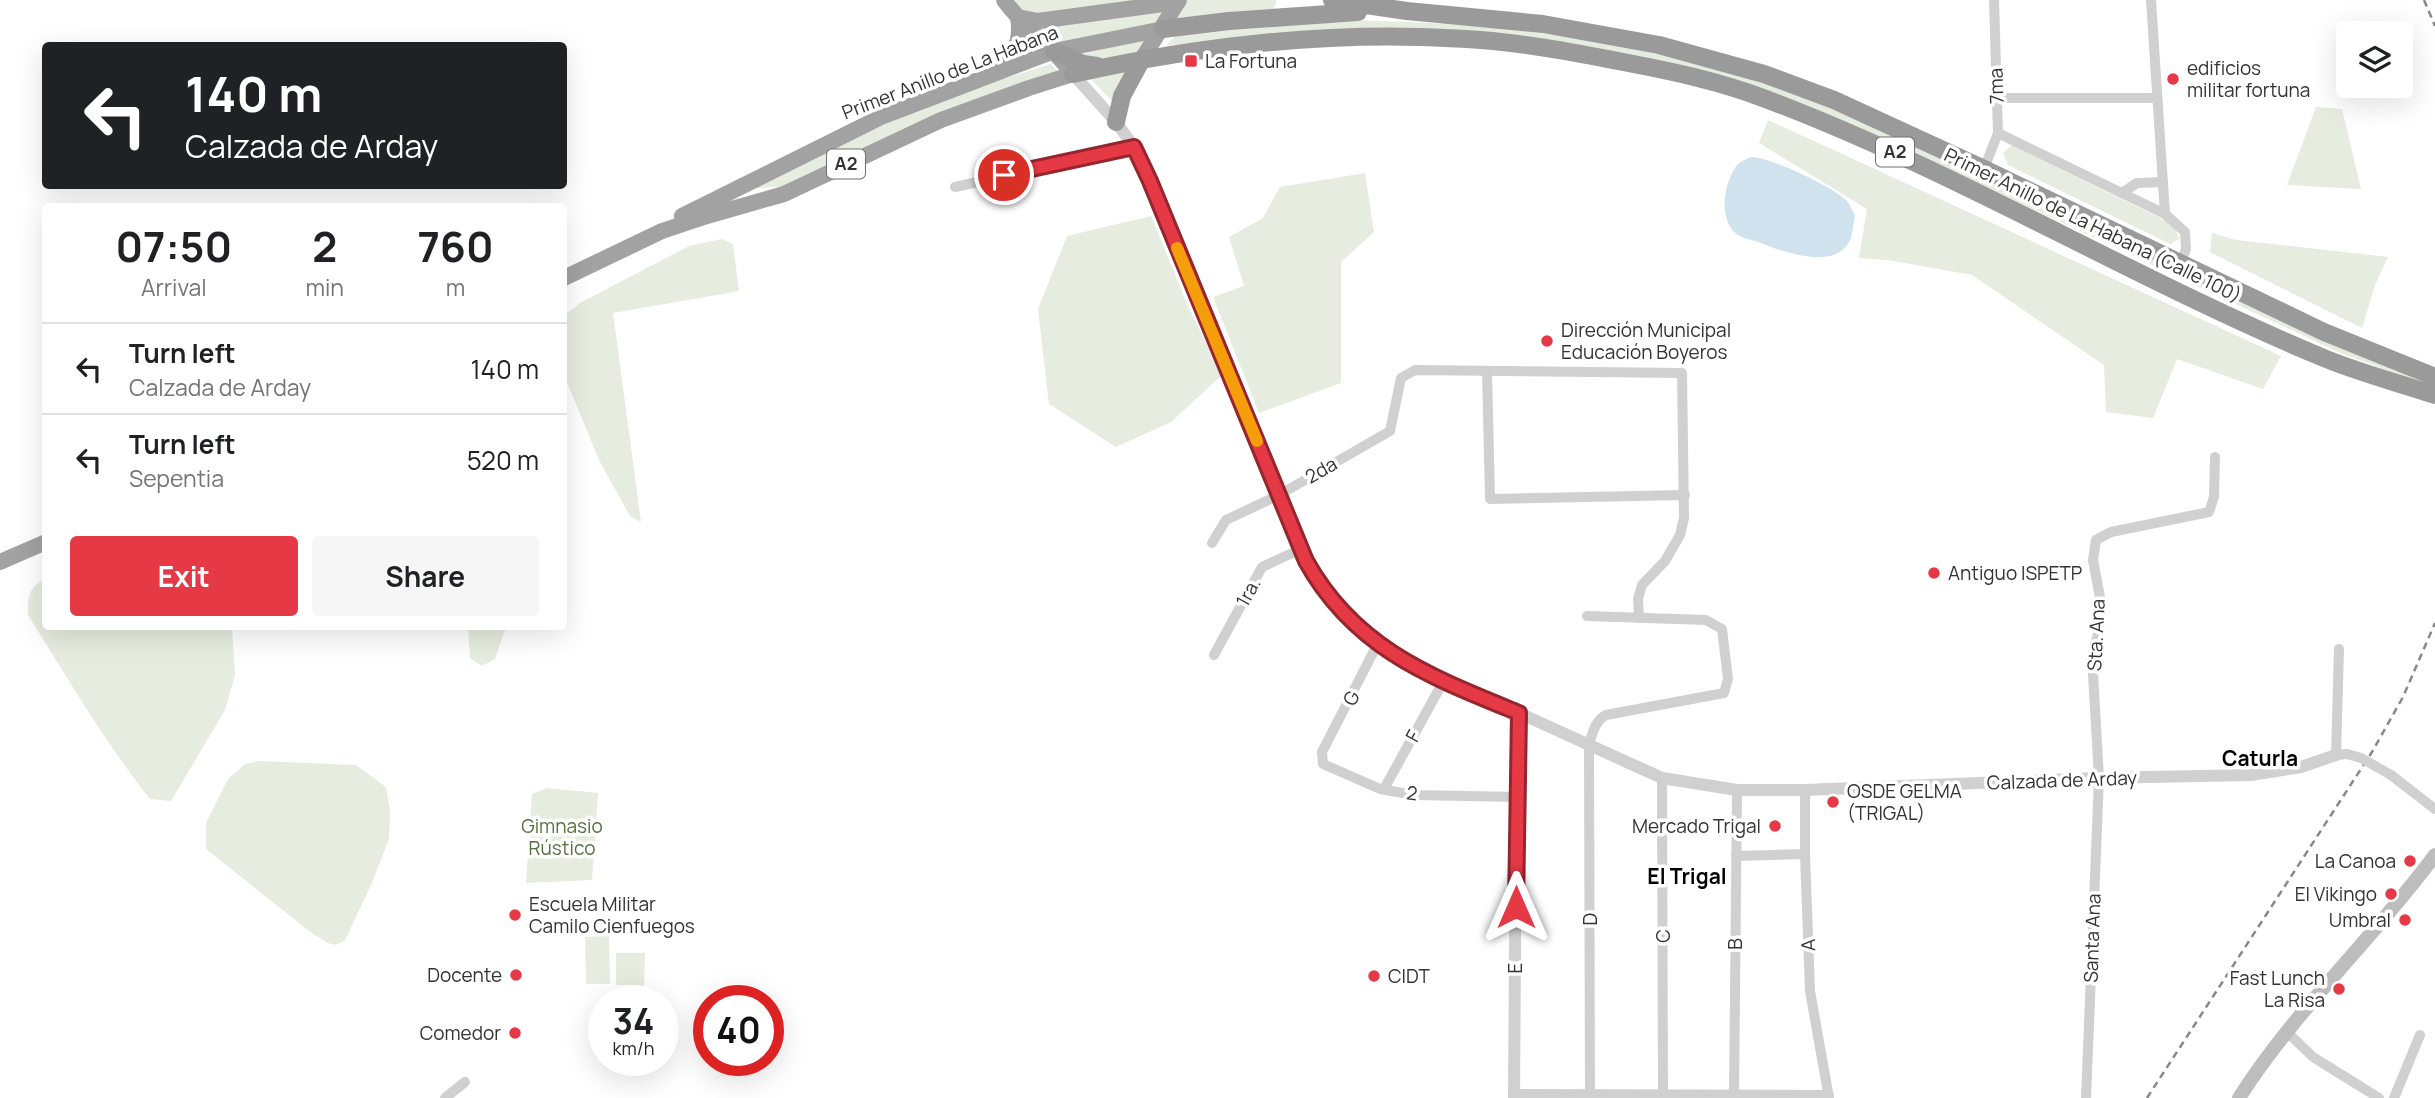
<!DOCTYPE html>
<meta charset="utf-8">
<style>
:root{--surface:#fff;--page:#f6f6f6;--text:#202124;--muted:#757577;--line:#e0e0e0;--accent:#e63946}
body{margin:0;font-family:Manrope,sans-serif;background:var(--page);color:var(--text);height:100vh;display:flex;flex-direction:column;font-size:26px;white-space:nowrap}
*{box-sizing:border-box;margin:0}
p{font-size:23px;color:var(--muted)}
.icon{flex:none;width:38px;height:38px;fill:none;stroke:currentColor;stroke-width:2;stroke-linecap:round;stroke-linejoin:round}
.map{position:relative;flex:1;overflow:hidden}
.details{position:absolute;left:42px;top:203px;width:525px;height:427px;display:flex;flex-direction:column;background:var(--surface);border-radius:7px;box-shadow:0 7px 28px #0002}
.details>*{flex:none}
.guide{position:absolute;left:42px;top:42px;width:525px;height:147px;border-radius:7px;box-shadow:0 7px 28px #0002;background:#202124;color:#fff;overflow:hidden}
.tools{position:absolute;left:2336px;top:21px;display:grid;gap:14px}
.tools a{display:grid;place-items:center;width:77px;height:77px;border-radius:7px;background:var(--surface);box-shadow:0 7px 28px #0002;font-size:35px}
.speed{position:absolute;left:588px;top:985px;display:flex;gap:14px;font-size:35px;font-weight:700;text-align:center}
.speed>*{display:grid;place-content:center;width:91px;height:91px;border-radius:50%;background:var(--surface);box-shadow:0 7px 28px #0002;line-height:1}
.speed small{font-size:18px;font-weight:400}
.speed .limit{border:10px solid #d22;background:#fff;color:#111}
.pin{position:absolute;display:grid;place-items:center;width:60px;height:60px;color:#fff;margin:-30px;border:4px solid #fff;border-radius:50%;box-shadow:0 2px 7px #0007}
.me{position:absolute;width:77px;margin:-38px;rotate:0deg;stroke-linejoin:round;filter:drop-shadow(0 0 5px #0008)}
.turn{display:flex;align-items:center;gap:24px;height:147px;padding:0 28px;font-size:32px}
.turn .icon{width:91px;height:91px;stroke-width:2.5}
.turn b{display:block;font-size:49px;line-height:60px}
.eta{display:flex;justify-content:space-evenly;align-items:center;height:119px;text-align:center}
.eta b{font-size:42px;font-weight:700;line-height:49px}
.action{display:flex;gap:14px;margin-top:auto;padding:14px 28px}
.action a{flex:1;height:80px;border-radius:7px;background:var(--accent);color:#fff;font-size:28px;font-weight:700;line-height:80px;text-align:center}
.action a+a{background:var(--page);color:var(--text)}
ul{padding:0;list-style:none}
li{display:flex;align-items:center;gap:21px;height:91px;padding:0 28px;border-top:2px solid var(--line)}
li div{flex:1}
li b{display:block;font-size:26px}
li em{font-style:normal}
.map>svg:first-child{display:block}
.green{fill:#e6ecdf}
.water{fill:#cfe2ee}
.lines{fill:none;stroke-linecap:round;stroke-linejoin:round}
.minor{stroke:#d0d0d0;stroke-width:10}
.tertiary{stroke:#d0d0d0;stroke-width:12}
.secondary{stroke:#bdbdbd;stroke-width:14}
.trunk{stroke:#a2a2a2;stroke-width:16}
.motorway{stroke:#9a9a9a;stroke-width:18}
.rail{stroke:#888;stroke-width:2.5;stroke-dasharray:7 5;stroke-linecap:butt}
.minor-bridge{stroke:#d0d0d0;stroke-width:10}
.route-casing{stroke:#96252e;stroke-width:18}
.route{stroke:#e63946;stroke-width:12}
.slow{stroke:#f59e0b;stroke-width:12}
.poi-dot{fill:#e63946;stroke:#fff;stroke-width:2.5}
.labels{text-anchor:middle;stroke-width:7;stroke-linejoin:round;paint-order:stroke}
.shield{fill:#fff;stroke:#707070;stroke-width:2}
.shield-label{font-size:18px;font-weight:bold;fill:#333}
.poi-label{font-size:19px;fill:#333;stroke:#fff;text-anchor:start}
.street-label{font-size:19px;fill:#333;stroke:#fff}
.park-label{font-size:19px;fill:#56703f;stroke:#fff}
.neighbourhood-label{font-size:21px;font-weight:bold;fill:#000;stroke:#fff}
</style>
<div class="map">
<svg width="2435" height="1098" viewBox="0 0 2435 1098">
<rect width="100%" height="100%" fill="#fff"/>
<g class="green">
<path d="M1015 0H1157L1043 16C1031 14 1020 13 1015 0Z"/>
<path d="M1188 0H1276V4L1272 10 1177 20V17Z"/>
<path d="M1166 9 1161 24 1062 47 1039 28Z"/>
<path d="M1316 20C1458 20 1600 33 1736 74 1847 108 1952 160 2056 210 2182 270 2308 331 2435 388L2338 352 1999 193 1811 109 1538 40 1167 45 1177 34Z"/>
<path d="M1143 39 1146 41 1140 52 1105 60 1076 56Z"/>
<path d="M1051 64 1061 75 790 186 746 189 914 111 971 89Z"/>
<path d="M1134 67 1112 101 1090 78Z"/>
<path d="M2316 107 2342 109 2361 189 2287 185Z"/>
<path d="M1768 120 2281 356 2263 389 2177 359 2153 418 2106 412 2104 365 1972 275 1888 260 1859 258 1867 209 1759 143Z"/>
<path d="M2012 145 2174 225 2179 239 2170 244 2008 165 2003 153Z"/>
<path d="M1365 173 1374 232 1341 262V383L1259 413 1213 297 1244 286 1229 237 1263 218 1280 187Z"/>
<path d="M1151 216 1188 306 1222 375 1171 422 1116 447 1049 404 1038 309 1067 236Z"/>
<path d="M2212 233 2236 240 2388 257 2375 285 2362 328 2210 252Z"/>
<path d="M722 239 733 244 739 291 613 313 641 522 630 516 599 460 564 375V316L580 303 689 246Z"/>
<path d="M45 579 46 626 232 627 235 675 225 710 171 801 150 799C104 741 67 677 28 615 27 598 29 586 45 579Z"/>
<path d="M468 627H506L495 659 482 666 470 658Z"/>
<path d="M259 761 356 765 386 787 390 810 389 839 371 885 345 940 336 945 328 943 313 934 206 849V823L228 779 245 764Z"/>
<path d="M547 788 598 793 592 880 526 883 532 794Z"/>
<path d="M609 936 610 984H586L585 937Z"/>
<path d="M616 953H645L644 986 616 985Z"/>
</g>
<path class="water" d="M1751 157C1768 156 1836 188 1847 201 1850 205 1853 211 1855 216 1853 223 1853 236 1849 242 1833 271 1781 251 1758 242 1752 240 1743 238 1738 235 1717 221 1724 182 1737 165 1741 161 1747 159 1751 157Z"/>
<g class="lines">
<g class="minor">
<path d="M2151 0 2165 214"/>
<path d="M1996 98H2157"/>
<path d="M1998 133 2165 214 2185 232 2186 249 2181 263"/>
<path d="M1984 169 1998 133 1994 0"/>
<path d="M955 187 1134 147"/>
<path d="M2122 193 2137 183 2163 182"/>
<path d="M1487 371 1490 499 1685 495"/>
<path d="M1212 543 1226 520 1279 495 1390 431 1401 378 1415 370 1682 373 1684 518 1680 535 1665 561 1642 585 1638 599 1639 618"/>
<path d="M1587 616 1706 620 1722 629 1728 679 1724 693 1606 715C1595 721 1593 732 1589 744L1590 1094"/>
<path d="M1378 643 1322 752 1323 764 1380 789 1414 795 1518 797"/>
<path d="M2339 649 2336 755 2347 754 2361 758"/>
<path d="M1214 655 1262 567 1301 549"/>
<path d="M2391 775 2435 809"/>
<path d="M1662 778 1663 1095"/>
<path d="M1384 789 1443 682"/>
<path d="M1805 790V854L1810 991 1829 1098"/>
<path d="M1736 856 1805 854"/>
<path d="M2286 1031 2313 1057 2379 1098"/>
<path d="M1515 1094 1829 1095"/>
<path d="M445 1098 465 1082"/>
<path d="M1733 1098 1734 1095 1737 790"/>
<path d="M2086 1098 2099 778 2092 657 2099 630 2101 603 2093 560 2096 540 2111 532 2209 512 2214 497 2215 457"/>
<path d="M2394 1098 2420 1035"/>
</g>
<g class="tertiary">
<path d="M1073 74 1116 122 1134 147 1306 561 1318 583 1364 633 1405 662 1443 682 1519 713 1662 778 1737 790H1805L2099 778 2251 775 2301 767 2336 755"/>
<path d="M1514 1098 1516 806 1519 713"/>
</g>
<path class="secondary" d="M2239 1098C2295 1010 2373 939 2435 855"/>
<g class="trunk">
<path d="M1018 17 1038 21 1178 2"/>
<path d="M1142 59 1179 0"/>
<path d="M998 71C1015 54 1022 41 1018 17"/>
<path d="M682 216 881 117 1054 51 1163 29"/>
<path d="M564 278 662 231 707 216 784 194 941 120 1029 88 1073 74C1053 47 1024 28 1004 0"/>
<path d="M0 562 46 542"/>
</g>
<g class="motorway">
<path d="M1332 0 1407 11 1543 24 1659 45 1764 74 1834 100 1984 169 2324 332 2435 377"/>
<path d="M1163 29 1229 21 1358 12"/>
<path d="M1054 51 1083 64 1097 66"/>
<path d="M1073 74C1202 45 1334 30 1467 39 1519 42 1572 52 1623 62 1671 71 1718 81 1763 98 1955 170 2130 277 2319 356 2356 372 2396 382 2435 395"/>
<path d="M1116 122 1122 96 1142 59"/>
</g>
<g class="rail">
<path d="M2424 0 2435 26"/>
<path d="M2147 1098 2372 752 2403 697 2435 623"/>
</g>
<path class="minor-bridge" d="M2361 758 2391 775"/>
</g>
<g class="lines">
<g class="route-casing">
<path id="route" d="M1004 175 1134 147 1150 181 1306 561C1355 649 1431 677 1519 713L1516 907"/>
</g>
<use href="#route" class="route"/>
<path class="slow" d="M1177 248 1257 441"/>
</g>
<g class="poi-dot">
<rect x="1184" y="54" width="14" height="14" rx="3.5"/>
<circle cx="2173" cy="79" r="7"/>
<circle cx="1547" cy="341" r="7"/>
<circle cx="1934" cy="573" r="7"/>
<circle cx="1833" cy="802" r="7"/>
<circle cx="1775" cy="826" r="7"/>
<circle cx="2410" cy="861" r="7"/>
<circle cx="2391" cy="894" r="7"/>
<circle cx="515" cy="915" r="7"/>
<circle cx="2405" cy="920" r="7"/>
<circle cx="516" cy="975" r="7"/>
<circle cx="1374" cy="976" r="7"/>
<circle cx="2339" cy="989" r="7"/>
<circle cx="515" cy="1033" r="7"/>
</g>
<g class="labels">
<g class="shield">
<rect x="1876" y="137.5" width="38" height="29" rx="5"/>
<rect x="827" y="149.5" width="38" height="29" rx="5"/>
</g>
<g class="shield-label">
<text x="1895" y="158">A2</text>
<text x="846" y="170">A2</text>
</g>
<g class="poi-label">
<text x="1205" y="68">La Fortuna</text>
<text x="2187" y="75">edificios<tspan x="2187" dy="22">militar fortuna</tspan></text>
<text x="1561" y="337">Dirección Municipal<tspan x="1561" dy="22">Educación Boyeros</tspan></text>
<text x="1948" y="580">Antiguo ISPETP</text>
<text x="1847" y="798">OSDE GELMA<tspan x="1847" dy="22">(TRIGAL)</tspan></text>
<text x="1761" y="833" text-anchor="end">Mercado Trigal</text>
<text x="2396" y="868" text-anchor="end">La Canoa</text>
<text x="2377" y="901" text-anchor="end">El Vikingo</text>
<text x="529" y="911">Escuela Militar<tspan x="529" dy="22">Camilo Cienfuegos</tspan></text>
<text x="2391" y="927" text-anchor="end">Umbral</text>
<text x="502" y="982" text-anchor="end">Docente</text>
<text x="1388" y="983">CIDT</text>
<text x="2325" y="985" text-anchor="end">Fast Lunch<tspan x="2325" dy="22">La Risa</tspan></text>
<text x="501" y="1040" text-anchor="end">Comedor</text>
</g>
<g class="street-label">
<text transform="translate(950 72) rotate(-21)" y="7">Primer Anillo de La Habana</text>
<text transform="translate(1996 86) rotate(-92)" y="7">7ma</text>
<text transform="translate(2093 225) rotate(26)" y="7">Primer Anillo de La Habana (Calle 100)</text>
<text transform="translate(1321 470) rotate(-30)" y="7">2da</text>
<text transform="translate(1248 592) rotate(-61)" y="7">1ra.</text>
<text transform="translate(2096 635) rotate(-87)" y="7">Sta. Ana</text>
<text transform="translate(1351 698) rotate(-63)" y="7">G</text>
<text transform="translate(1413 736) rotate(-61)" y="7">F</text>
<text transform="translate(2062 780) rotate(-2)" y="7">Calzada de Arday</text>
<text transform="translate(1412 793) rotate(7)" y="7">2</text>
<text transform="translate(1590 919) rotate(-90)" y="7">D</text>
<text transform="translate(1663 936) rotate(-90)" y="7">C</text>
<text transform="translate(2092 938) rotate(-88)" y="7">Santa Ana</text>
<text transform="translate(1735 944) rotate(-90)" y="7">B</text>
<text transform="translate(1808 945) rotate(-92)" y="7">A</text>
<text transform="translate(1515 968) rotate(-90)" y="7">E</text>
</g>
<g class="park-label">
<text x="562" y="833">Gimnasio<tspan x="562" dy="22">Rústico</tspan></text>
</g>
<g class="neighbourhood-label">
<text x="2260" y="766">Caturla</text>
<text x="1687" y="884">El Trigal</text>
</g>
</g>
</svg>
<div class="tools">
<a><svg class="icon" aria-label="layers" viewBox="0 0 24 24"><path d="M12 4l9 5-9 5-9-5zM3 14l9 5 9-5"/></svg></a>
</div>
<div class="speed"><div>34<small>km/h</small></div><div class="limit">40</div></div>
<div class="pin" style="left:1004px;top:175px;background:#d93025"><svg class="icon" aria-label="arrive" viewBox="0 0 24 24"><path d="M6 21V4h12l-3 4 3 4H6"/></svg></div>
<svg class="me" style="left:1516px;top:907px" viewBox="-20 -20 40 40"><path d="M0-17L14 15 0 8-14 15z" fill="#e63946" stroke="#fff" stroke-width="4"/></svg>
<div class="guide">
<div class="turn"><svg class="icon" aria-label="left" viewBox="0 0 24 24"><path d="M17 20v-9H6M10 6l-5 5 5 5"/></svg><div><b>140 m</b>Calzada de Arday</div></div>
</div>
<section class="details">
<div class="eta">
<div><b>07:50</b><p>Arrival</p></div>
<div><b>2</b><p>min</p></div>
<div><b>760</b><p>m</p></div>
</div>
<ul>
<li><svg class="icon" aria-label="left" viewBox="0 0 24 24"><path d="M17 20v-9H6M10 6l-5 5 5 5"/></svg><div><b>Turn left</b><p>Calzada de Arday</p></div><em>140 m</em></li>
<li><svg class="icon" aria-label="left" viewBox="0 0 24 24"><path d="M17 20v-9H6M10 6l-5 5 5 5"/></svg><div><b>Turn left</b><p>Sepentia</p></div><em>520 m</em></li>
</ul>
<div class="action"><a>Exit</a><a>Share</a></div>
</section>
</div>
